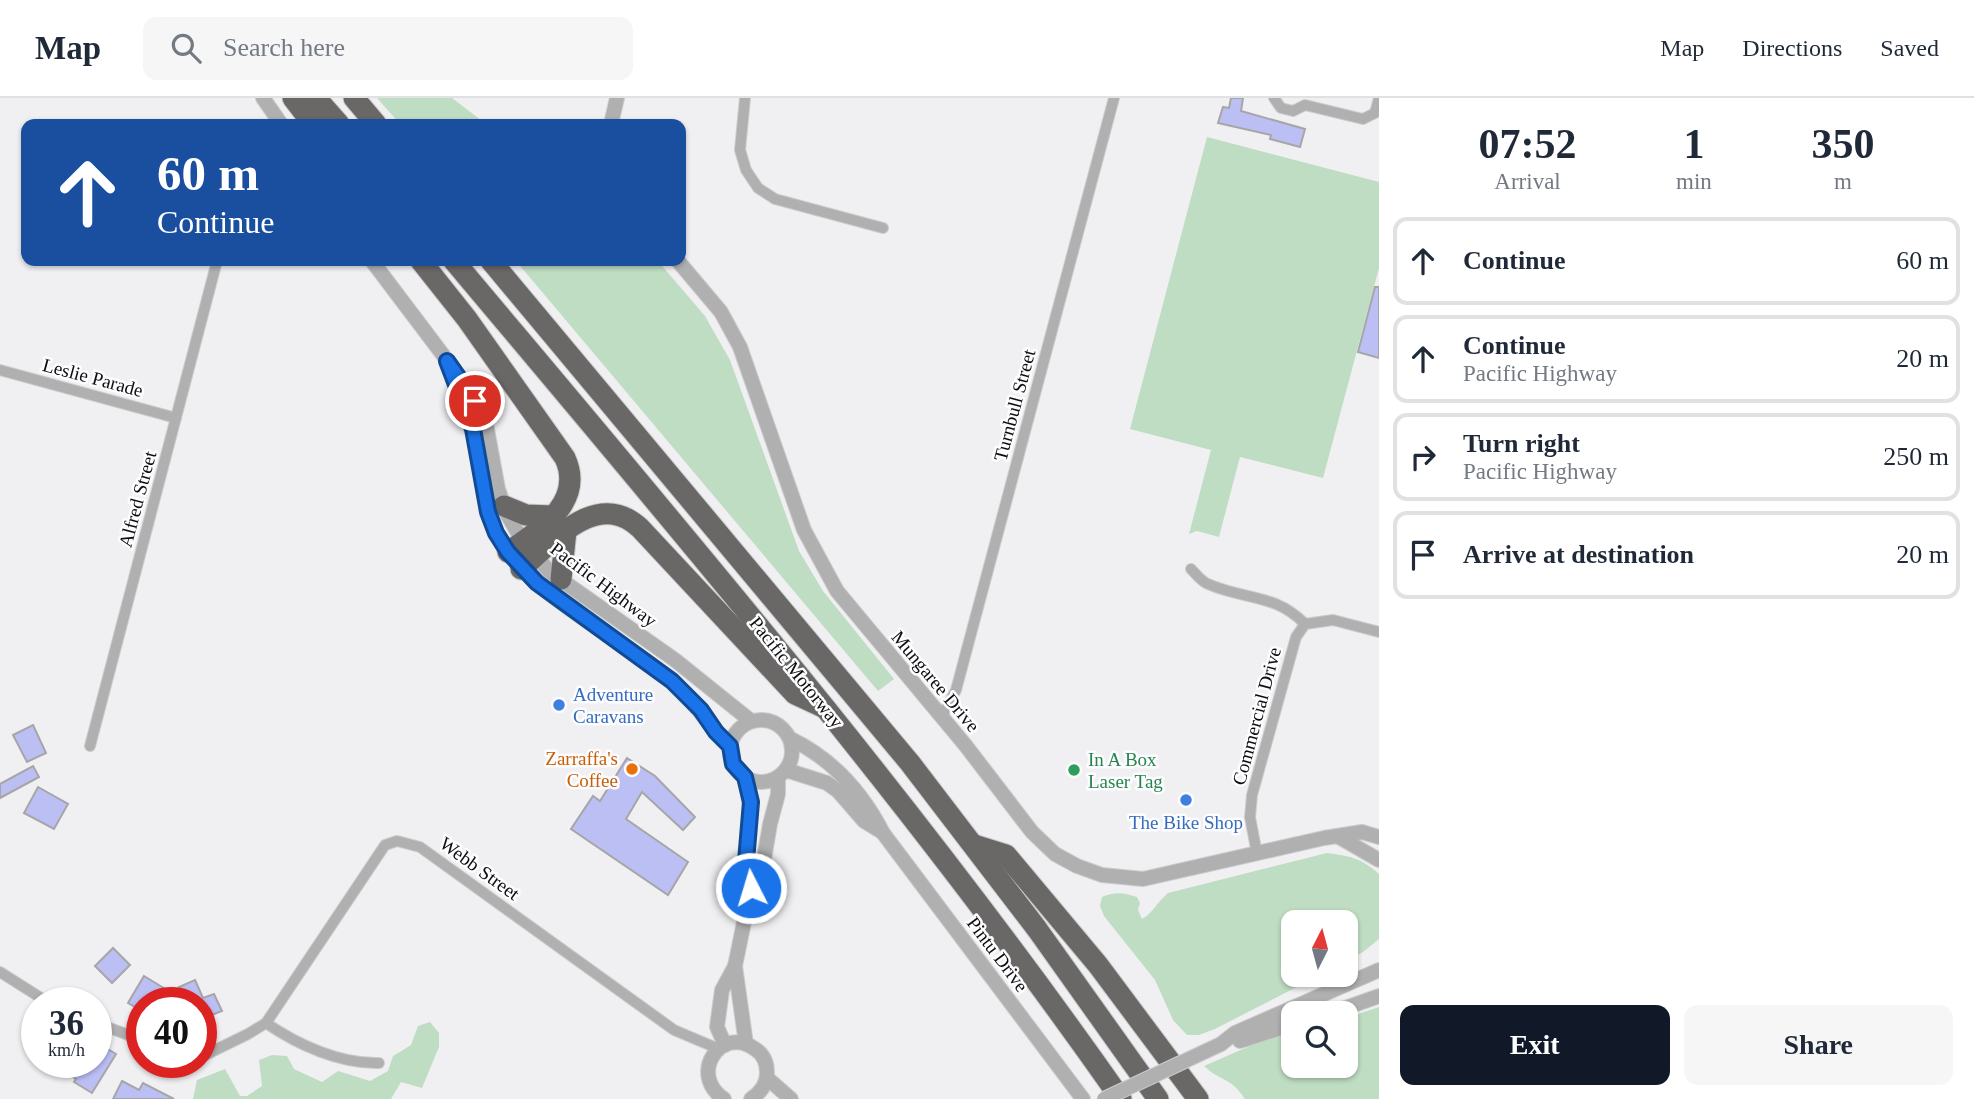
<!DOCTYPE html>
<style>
:root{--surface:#fff;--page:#f6f6f7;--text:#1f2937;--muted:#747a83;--line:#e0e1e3;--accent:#111827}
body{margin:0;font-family:Georgia,serif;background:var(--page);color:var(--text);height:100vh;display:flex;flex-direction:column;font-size:26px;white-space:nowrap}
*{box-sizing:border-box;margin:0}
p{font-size:23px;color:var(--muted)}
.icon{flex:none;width:38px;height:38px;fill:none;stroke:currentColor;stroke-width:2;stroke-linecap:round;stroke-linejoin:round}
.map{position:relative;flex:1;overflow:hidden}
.details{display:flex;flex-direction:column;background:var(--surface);width:595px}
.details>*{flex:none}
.guide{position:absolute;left:21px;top:21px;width:665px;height:147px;border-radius:14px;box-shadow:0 2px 5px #0004;background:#1a4fa0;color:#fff;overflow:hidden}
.needle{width:46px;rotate:6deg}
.controls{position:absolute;left:1281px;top:812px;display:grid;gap:14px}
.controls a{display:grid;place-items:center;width:77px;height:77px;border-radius:14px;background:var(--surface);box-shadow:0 2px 5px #0004;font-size:35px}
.speed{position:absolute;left:21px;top:889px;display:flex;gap:14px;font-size:35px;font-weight:700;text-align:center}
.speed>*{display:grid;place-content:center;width:91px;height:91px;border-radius:50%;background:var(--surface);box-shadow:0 2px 5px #0004;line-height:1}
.speed small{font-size:18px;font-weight:400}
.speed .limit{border:10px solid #d22;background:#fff;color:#111}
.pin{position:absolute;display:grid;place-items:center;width:60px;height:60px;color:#fff;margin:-30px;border:4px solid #fff;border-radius:50%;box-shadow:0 2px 7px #0007}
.me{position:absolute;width:77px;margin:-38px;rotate:355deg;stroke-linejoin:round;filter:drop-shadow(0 0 5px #0008)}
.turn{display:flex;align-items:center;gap:24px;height:147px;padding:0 21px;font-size:32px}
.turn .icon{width:91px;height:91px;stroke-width:2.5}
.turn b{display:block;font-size:49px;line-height:60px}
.eta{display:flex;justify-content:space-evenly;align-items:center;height:119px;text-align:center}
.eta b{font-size:42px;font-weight:700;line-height:49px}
.action{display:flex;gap:14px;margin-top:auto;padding:14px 21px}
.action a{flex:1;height:80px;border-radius:14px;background:var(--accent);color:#fff;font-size:28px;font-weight:700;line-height:80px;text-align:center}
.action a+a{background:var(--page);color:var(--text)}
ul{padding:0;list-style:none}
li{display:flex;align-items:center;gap:21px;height:88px;margin:0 14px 10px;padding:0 7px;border:4px solid var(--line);border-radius:14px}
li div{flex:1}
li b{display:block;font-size:26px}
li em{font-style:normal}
header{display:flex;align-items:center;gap:42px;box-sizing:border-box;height:98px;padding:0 35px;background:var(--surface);border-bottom:2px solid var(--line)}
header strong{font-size:33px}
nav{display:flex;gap:38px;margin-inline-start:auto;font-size:24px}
.search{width:490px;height:63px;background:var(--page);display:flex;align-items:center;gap:18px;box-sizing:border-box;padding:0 24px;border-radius:14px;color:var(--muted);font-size:26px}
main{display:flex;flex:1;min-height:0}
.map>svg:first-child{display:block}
.green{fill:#bfddc3}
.building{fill:#bbbff4;stroke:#a6a6a8;stroke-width:2}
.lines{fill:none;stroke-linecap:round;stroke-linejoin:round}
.minor-casing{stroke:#cccccd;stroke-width:12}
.tertiary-casing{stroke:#cccccd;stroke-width:16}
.motorway-casing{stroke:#cccccd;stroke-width:23}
.minor{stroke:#b1b0b0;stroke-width:10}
.tertiary{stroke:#b1b0b0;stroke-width:14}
.motorway{stroke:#696867;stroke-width:21}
.tertiary-bridge-casing{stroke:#cccccd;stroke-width:16;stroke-linecap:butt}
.tertiary-bridge{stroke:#b1b0b0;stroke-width:14}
.route-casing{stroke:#114b97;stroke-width:18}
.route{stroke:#1a73e8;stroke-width:12}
.shop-dot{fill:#3f7fe0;stroke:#fdfdff;stroke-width:2.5}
.food-dot{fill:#e8710a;stroke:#fdfdff;stroke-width:2.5}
.leisure-dot{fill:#2e9e5b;stroke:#fdfdff;stroke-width:2.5}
.labels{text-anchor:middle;stroke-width:5;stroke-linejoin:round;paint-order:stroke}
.street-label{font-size:19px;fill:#0d0d0d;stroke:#fdfdff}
.shop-label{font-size:19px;fill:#366cbe;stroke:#fdfdff;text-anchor:start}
.food-label{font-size:19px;fill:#c56008;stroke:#fdfdff;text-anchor:end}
.leisure-label{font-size:19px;fill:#27864d;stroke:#fdfdff;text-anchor:start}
</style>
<header>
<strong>Map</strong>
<div class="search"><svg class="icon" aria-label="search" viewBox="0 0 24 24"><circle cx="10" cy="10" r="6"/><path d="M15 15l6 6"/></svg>Search here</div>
<nav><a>Map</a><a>Directions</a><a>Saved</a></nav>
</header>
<main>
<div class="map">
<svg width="1379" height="1001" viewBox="0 0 1379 1001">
<rect width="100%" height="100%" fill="#f0f0f2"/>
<g class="green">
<path d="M377 0H452L486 26H400Z"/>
<path d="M1207 39 1379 84V170L1323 380 1240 359 1219 439 1197 433 1189 436 1211 352 1130 331Z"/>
<path d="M516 163H658L705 218 730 262 799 453 823 493 894 581 878 593Z"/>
<path d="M1327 755C1349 758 1362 760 1379 776V841L1363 854 1346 863V824H1293V877H1320L1215 931 1199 937H1187L1173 922 1155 882 1104 818 1100 808 1102 799C1115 793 1124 795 1137 799L1140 805 1138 812 1142 821C1153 815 1158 803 1168 795Z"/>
<path d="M1379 909V1001H1245C1231 979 1219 983 1204 968L1268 940 1293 934V968H1346V920Z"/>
<path d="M430 924 439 935V949L422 990 401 984 391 1001H193L197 982 225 971 240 998H247L262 988 259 962 272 957 287 958 294 971 322 984 338 973 370 983 388 973 393 958 411 947 418 928Z"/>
</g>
<g class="building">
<path d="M1231 0H1243L1241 13 1305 31 1300 49 1270 41 1271 37 1218 25 1223 9 1229 10Z"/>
<path d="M1375 189H1379V260L1358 254Z"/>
<path d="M33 627 46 655 27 664 13 637Z"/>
<path d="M627 660 655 678 695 719 683 732 642 694 626 721 688 764 668 797 571 731 593 698 600 703Z"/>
<path d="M33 668 39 679 0 700V686Z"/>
<path d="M38 689 68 706 54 731 24 715Z"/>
<path d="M113 850 130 867 112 885 95 868Z"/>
<path d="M144 878 167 892 160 905H142V913L128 905Z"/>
<path d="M195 882 203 900 214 896 222 913 201 921V905H185L179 889Z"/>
<path d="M96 944 116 956 92 995 74 984 76 981 51 964H96Z"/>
<path d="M122 983 139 992 143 985 174 1001H113Z"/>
</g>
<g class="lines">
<g class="minor-casing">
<g id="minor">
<path d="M745 0 740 52 746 72 758 90 775 101 883 130"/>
<path d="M1274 0 1281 10 1293 13 1305 7 1363 21 1375 15 1379 0"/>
<path d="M0 272 176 320"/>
<path d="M1191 471C1196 476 1202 484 1208 486 1244 502 1275 495 1305 526"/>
<path d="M941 620 956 592 1114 0"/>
<path d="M90 648 217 163"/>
<path d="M1257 756 1250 719 1252 697 1296 539 1305 526 1333 522 1379 534"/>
<path d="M0 874 49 905"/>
<path d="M96 925 142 942"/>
<path d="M266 925C298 947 340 966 379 965"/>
<path d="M201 959 248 936 266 925 385 747 397 743 420 749 674 932 719 951"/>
</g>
</g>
<g class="tertiary-casing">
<g id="tertiary">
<path d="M263 0 281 26"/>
<path d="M611 26 617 0"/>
<path d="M372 163 468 290 487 331 498 391 507 416 523 444 550 474 675 562 751 623"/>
<path d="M678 163 721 214 740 249 804 432 837 493 966 648 1032 734 1055 756 1077 768 1102 777 1143 781 1324 740 1362 734 1379 739"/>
<path d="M451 274C459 297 472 319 476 343 483 379 482 413 502 445 533 497 614 536 662 575 689 596 706 624 730 648"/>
<circle cx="761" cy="653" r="31"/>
<path d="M791 641C832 661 862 694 883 735L1083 1001"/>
<path d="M786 672 827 685 838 693 864 723 882 734"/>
<path d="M745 679 751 713 746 763 751 790"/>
<path d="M1339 739 1379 762"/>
<path d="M735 868 746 946"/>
<path d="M1331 915 1379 898"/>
<path d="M1240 943 1293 926"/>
<path d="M1221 946 1235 935 1379 872"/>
<path d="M725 947 717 929 722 892 735 868 751 790 763 767 770 726 778 696V679"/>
<path d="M767 980 791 1001"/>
<path d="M724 1001C687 976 722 926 755 951 763 956 767 965 767 975 767 986 760 995 751 1001"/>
</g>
</g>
<g class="motorway-casing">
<g id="motorway">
<path d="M293 0 313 26"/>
<path d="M316 0 339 26"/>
<path d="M354 0 376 26"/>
<path d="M421 163 467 221 565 360C585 404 540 432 508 454"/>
<path d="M454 163C684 437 915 707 1121 1001"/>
<path d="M491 163 910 665 1037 831 1158 1001"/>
<path d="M504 408 526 417 553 418"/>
<path d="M521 471C553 444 597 390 640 430L795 596 823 609"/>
<path d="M561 481 566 433"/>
<path d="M974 747 1006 757 1098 867 1198 1001"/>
</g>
</g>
<use href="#minor" class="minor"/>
<use href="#tertiary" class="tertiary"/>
<use href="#motorway" class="motorway"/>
<g class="tertiary-bridge-casing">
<path id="tertiary-bridge" d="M1104 1001 1221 946"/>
</g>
<use href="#tertiary-bridge" class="tertiary-bridge"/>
</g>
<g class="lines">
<g class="route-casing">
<path id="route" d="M475 303 447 263 473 331 488 414 496 435 508 454 537 485 672 583 701 612 716 634 730 648 733 666 745 679 751 704 746 763 751 790"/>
</g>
<use href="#route" class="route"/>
</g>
<g class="shop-dot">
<circle cx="559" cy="607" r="7"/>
<circle cx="1186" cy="702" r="7"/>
</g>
<circle class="food-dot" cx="632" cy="671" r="7"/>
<circle class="leisure-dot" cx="1074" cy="672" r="7"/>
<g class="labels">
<g class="street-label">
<text transform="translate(93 279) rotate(15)" y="7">Leslie Parade</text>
<text transform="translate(1014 307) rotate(-75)" y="7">Turnbull Street</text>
<text transform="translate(137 401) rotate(-75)" y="7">Alfred Street</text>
<text transform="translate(604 486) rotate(37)" y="7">Pacific Highway</text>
<text transform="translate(797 574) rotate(51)" y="7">Pacific Motorway</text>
<text transform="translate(936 583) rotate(50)" y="7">Mungaree Drive</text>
<text transform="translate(1256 618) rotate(-75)" y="7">Commercial Drive</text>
<text transform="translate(480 770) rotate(36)" y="7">Webb Street</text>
<text transform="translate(998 856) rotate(53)" y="7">Pintu Drive</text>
</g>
<g class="shop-label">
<text x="573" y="603">Adventure<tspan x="573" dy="22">Caravans</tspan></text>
<text x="1186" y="731" text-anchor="middle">The Bike Shop</text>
</g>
<g class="food-label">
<text x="618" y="667">Zarraffa's<tspan x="618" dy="22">Coffee</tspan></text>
</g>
<g class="leisure-label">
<text x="1088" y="668">In A Box<tspan x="1088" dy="22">Laser Tag</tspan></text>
</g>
</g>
</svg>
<div class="controls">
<a><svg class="needle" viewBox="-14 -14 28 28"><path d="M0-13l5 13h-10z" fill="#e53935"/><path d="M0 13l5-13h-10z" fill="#747a83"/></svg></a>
<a><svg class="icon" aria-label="search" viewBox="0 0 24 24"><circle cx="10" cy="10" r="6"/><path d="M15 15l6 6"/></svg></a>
</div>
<div class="speed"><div>36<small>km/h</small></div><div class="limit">40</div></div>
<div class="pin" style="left:475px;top:303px;background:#d93025"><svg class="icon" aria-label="arrive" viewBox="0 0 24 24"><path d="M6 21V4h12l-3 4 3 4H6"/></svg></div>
<svg class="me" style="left:751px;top:790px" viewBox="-20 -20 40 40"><circle r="17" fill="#1a73e8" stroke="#fff" stroke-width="3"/><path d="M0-11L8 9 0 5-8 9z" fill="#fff"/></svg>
<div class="guide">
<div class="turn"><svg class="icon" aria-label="ahead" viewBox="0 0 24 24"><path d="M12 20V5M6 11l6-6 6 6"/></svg><div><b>60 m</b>Continue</div></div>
</div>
</div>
<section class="details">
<div class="eta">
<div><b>07:52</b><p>Arrival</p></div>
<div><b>1</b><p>min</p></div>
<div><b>350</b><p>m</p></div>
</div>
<ul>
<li><svg class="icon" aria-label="ahead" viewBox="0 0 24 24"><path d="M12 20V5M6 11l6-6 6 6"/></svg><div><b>Continue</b></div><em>60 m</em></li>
<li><svg class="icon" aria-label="ahead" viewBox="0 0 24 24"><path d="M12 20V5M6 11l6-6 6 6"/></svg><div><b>Continue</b><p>Pacific Highway</p></div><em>20 m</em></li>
<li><svg class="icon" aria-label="right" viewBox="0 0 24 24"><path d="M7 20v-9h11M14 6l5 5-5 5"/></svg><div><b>Turn right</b><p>Pacific Highway</p></div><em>250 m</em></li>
<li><svg class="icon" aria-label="arrive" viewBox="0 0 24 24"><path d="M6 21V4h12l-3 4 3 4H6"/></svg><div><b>Arrive at destination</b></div><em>20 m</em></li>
</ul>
<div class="action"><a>Exit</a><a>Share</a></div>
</section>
</main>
